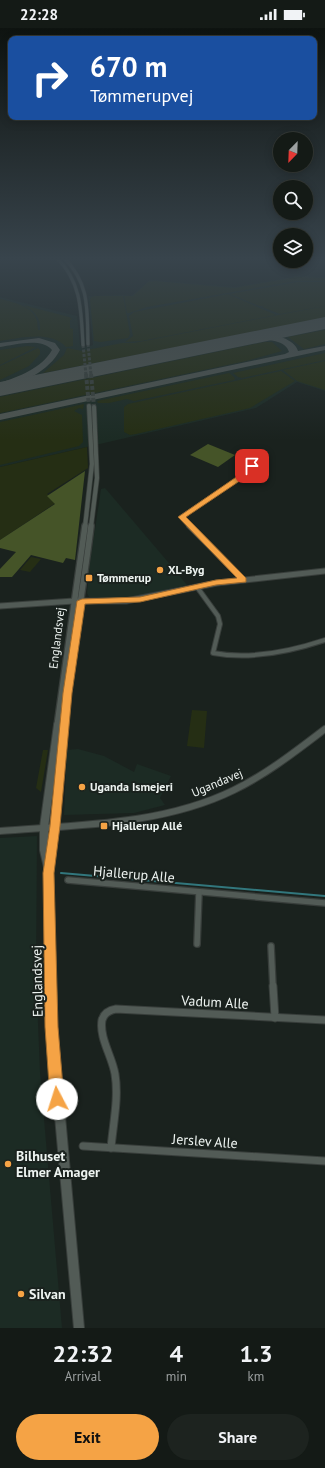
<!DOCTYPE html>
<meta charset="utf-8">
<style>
:root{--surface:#141a16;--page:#1d231f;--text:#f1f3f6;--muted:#9da1a1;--line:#333835;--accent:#f5a345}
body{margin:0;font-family:"PT Sans",sans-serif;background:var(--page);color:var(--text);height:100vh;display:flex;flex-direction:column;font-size:15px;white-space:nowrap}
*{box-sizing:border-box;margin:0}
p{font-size:13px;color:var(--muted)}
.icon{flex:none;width:22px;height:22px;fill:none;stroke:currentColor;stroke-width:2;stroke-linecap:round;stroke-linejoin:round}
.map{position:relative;height:1300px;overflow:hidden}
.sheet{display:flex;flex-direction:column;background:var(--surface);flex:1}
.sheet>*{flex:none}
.guide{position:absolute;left:8px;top:8px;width:309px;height:84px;border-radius:8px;box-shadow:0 2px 10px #0003,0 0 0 1px var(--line);background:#1a4fa0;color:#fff;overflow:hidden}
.needle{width:26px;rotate:203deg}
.buttons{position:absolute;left:273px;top:104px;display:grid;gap:8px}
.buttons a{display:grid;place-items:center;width:40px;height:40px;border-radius:50%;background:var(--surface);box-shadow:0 2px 10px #0003,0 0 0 1px var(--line);font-size:20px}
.pin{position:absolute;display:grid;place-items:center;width:34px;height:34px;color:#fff;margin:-17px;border-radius:8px;box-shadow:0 2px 6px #0006}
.me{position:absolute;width:44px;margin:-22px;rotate:355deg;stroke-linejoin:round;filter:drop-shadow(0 0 3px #0008)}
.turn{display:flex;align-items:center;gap:14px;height:84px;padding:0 16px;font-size:18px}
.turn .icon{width:52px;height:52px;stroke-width:2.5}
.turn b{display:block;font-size:28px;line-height:34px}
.eta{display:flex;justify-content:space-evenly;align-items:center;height:68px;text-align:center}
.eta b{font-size:24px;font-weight:800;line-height:28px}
.action{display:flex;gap:8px;margin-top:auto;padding:8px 16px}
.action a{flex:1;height:46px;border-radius:24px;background:var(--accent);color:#111;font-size:16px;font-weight:800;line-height:46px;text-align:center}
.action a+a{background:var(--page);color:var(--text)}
.status{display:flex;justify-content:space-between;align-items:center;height:28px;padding:0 20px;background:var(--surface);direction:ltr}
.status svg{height:11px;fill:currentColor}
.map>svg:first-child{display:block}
.built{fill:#1c2b24}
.green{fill:#252e14}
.forest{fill:#455428}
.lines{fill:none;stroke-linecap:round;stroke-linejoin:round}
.stream{stroke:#32777d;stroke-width:2}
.taxiway{fill:#4e5551;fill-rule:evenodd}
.runway{fill:#4e5551;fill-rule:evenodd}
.secondary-tunnel-far1{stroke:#3a423e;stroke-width:3;stroke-dasharray:3 1.5;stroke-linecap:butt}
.secondary-tunnel{stroke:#3a423e;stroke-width:4;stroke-dasharray:4 2;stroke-linecap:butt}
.minor-far3-casing{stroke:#383e3b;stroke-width:4.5}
.minor-far2-casing{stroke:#383e3b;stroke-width:6}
.minor-far1-casing{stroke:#383e3b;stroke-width:8}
.minor-casing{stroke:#383e3b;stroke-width:9}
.tertiary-far1-casing{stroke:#383e3b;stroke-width:7}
.tertiary-casing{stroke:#383e3b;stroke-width:8}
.secondary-far4-casing{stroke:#383e3b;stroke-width:4}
.secondary-far3-casing{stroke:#383e3b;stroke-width:5.5}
.secondary-far2-casing{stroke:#383e3b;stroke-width:8}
.secondary-far1-casing{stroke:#383e3b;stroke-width:10}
.secondary-casing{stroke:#383e3b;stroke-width:12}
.minor-far3{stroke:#525b56;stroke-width:3}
.minor-far2{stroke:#525b56;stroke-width:4}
.minor-far1{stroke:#525b56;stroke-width:5.5}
.minor{stroke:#525b56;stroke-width:7}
.tertiary-far1{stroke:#525b56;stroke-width:5}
.tertiary{stroke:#525b56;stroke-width:6}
.secondary-far4{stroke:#525b56;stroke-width:3}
.secondary-far3{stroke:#525b56;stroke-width:4}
.secondary-far2{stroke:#525b56;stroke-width:5.5}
.secondary-far1{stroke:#525b56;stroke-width:8}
.secondary{stroke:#525b56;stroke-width:10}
.route{fill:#f5a345;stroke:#9f6a2d}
.poi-dot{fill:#f5a345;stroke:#1a221e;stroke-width:1.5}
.labels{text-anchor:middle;stroke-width:4;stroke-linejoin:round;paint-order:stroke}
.poi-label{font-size:12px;font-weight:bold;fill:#eef4f1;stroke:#1a221e;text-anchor:start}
.street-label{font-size:12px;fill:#eef4f1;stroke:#1a221e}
.near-street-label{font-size:14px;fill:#eef4f1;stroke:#1a221e}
.near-poi-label{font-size:14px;font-weight:bold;fill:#eef4f1;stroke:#1a221e;text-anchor:start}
</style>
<div class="status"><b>22:28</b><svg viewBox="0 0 49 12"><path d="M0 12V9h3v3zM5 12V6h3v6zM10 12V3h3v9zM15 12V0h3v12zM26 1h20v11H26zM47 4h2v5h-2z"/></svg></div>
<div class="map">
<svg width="325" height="1300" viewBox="0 0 325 1300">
<rect width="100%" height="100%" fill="#1a221e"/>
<g class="built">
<path d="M298 248 325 249V363L297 354 256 380 0 439V269L77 288 80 317 87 319 93 317 88 268 123 267 131 268 150 252 235 259Z"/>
<path d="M105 460 168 534 187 557 127 570H95L89 569 87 565 90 535 101 461Z"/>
<path d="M78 721 104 728 134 744 137 736 171 748 160 770 165 777 134 785 64 787 67 722Z"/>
<path d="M37 808 36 946 40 1044 62 1300H0V810Z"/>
</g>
<g class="green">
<path d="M296 249 325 250V253H296L147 279 129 285H127L124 268H133L148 254 154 253 234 260Z"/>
<path d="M297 254H325V278L280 286 262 279 264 278H259L230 266Z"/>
<path d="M228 266 276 287 141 313 125 314 133 308 129 288 134 284Z"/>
<path d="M96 268H123L130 306 128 310 101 314 94 313 90 272 91 269Z"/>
<path d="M0 271C12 274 34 278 37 293 38 296 37 299 38 302H40C41 289 34 283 23 277L69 289 72 291 70 292V300L73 301V318L66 319C52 302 18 310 0 313Z"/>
<path d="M325 278V290L43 345 64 327 67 320 82 323 122 315H134Z"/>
<path d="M325 302V316L304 321 288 309Z"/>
<path d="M265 314H272L282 323 246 333 0 385V369Z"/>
<path d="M27 318 36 319 0 337V322Z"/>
<path d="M38 320 40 322V326L29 338 0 352V338Z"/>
<path d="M325 325V332L242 350 238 349 233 345Z"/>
<path d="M325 333V362L297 353 283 342Z"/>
<path d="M281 343 295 353 250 380 136 406 130 407 124 404V379L128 376Z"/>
<path d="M229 345 235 350 234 352 134 373 127 371 109 375H98L97 373Z"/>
<path d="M84 376 83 381 79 380 74 383 82 387 83 414 79 418 0 437V394Z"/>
<path d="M87 419 88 440 47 466 57 474 0 512V439Z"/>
<path d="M31 529 41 531 30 544 20 542Z"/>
<path d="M192 682 207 683 204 720 187 718Z"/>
<path d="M43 722H48L41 764 36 760Z"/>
</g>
<g class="forest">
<path d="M208 416 235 427 218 439 190 427Z"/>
<path d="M85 443 75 532 66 530 63 535 31 527 12 549H0V541L16 524 0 520V512L55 476 47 468Z"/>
</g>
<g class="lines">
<path class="stream" d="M61 845 325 868"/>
<g class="taxiway">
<path d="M257 306C269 304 294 310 298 323L325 318V322L0 392V386L285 326 289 324C286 312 267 312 257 310Z"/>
<path d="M39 310 55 315 60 322C49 343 23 355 0 361V355C18 349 42 340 52 322 41 309 14 317 0 319V315Z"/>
</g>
<path class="runway" d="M325 289V301L0 368V354Z"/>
<g class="secondary-tunnel-far1">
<path d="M88 316 91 347"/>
<path d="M83 317 86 347"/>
</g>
<g class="secondary-tunnel">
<path d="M86 346 89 378"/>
<path d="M91 346 94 379"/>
</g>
<g class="minor-far3-casing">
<path id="minor-far3" d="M190 499 181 489 251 442 252 438"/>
</g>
<g class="minor-far2-casing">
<g id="minor-far2">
<path d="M189 498 243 552"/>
<path d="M197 559 218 588 220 596 213 625C250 632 289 624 325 612"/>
</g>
</g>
<g class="minor-far1-casing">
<g id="minor-far1">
<path d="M68 852 325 875"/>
<path d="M197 916 199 864"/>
<path d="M271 918 273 959"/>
</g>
</g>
<g class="minor-casing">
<g id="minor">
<path d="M273 958 275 990"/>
<path d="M83 1118 325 1133"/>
<path d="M111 1120C113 1096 119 1070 115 1046 112 1028 99 1010 102 992 104 985 110 982 116 981L325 992"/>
</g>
</g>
<g class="tertiary-far1-casing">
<path id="tertiary-far1" d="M0 578 74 573H126L217 555 325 543"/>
</g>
<g class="tertiary-casing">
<path id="tertiary" d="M0 803C78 797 163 797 234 762 267 746 296 723 325 701"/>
</g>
<g class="secondary-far4-casing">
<g id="secondary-far4">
<path d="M57 230C82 255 81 284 83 317"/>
<path d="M64 230C90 256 87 282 88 316"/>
</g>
</g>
<g class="secondary-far3-casing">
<g id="secondary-far3">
<path d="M85 499 92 436 89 378"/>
<path d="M91 499 97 450 94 379"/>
</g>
</g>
<g class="secondary-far2-casing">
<g id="secondary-far2">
<path d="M57 698 85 498"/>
<path d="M64 698C70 631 83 565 91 498"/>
</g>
</g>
<g class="secondary-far1-casing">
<g id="secondary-far1">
<path d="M48 839 44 822V799L58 697"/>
<path d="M51 959 49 845 64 697"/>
</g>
</g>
<g class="secondary-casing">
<path id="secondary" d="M51 958 52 999 79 1300"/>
</g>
<use href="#minor-far3" class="minor-far3"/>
<use href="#minor-far2" class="minor-far2"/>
<use href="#minor-far1" class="minor-far1"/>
<use href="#minor" class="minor"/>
<use href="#tertiary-far1" class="tertiary-far1"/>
<use href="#tertiary" class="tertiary"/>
<use href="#secondary-far4" class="secondary-far4"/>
<use href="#secondary-far3" class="secondary-far3"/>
<use href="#secondary-far2" class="secondary-far2"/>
<use href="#secondary-far1" class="secondary-far1"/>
<use href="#secondary" class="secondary"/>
</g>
<linearGradient id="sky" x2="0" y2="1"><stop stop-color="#0e1310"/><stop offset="0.56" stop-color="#38444c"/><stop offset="1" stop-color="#38444c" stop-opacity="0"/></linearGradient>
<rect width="325" height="412" fill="url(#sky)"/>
<path class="route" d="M249 437 255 438 253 444 186 489 246 550V554L216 557 140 574 85 576 72 665 60 798 54 845 58 999 64 1071 62 1076 57 1078 52 1076 50 1071 45 999 43 845 50 798 63 665 77 573 82 571 140 569 216 552 237 550 178 489 248 441Z"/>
<g class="poi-dot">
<circle cx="160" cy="542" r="4"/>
<rect x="85" y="546" width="8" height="8" rx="2"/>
<circle cx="82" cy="759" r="4"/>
<rect x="100" y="794" width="8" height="8" rx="2"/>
<circle cx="8" cy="1136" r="4"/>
<circle cx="21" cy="1266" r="4"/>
</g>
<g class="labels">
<g class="poi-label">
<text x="168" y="546">XL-Byg</text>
<text x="97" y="554">Tømmerup</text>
<text x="90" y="763">Uganda Ismejeri</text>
<text x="112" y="802">Hjallerup Allé</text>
</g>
<g class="street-label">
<text transform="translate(57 610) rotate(-83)" y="4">Englandsvej</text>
<text transform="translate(217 755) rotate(-23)" y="4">Ugandavej</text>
</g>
<g class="near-street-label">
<text transform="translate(134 846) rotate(5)" y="5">Hjallerup Alle</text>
<text transform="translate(37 953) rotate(-91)" y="5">Englandsvej</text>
<text transform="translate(215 974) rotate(3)" y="5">Vadum Alle</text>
<text transform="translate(205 1113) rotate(4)" y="5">Jerslev Alle</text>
</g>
<g class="near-poi-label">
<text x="16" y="1133">Bilhuset<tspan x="16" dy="16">Elmer Amager</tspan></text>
<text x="29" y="1271">Silvan</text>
</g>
</g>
</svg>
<div class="buttons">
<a><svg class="needle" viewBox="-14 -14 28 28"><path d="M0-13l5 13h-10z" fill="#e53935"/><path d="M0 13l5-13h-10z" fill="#9da1a1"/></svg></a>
<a><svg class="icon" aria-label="search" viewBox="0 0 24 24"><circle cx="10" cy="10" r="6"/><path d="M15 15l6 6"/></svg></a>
<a><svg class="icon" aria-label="layers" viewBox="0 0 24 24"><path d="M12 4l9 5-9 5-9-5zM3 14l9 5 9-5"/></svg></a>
</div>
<div class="pin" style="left:252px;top:438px;background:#d93025"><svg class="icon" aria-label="arrive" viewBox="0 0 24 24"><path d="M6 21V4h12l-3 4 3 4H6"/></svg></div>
<svg class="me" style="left:57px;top:1071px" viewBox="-20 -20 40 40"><circle r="19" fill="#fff"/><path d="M0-13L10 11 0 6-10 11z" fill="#f5a345"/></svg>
<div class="guide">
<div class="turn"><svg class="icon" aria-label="right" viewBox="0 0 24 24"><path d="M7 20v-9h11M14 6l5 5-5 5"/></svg><div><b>670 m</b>Tømmerupvej</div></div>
</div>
</div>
<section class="sheet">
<div class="eta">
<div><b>22:32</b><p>Arrival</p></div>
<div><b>4</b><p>min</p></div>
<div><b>1.3</b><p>km</p></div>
</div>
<div class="action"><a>Exit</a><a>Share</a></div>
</section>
